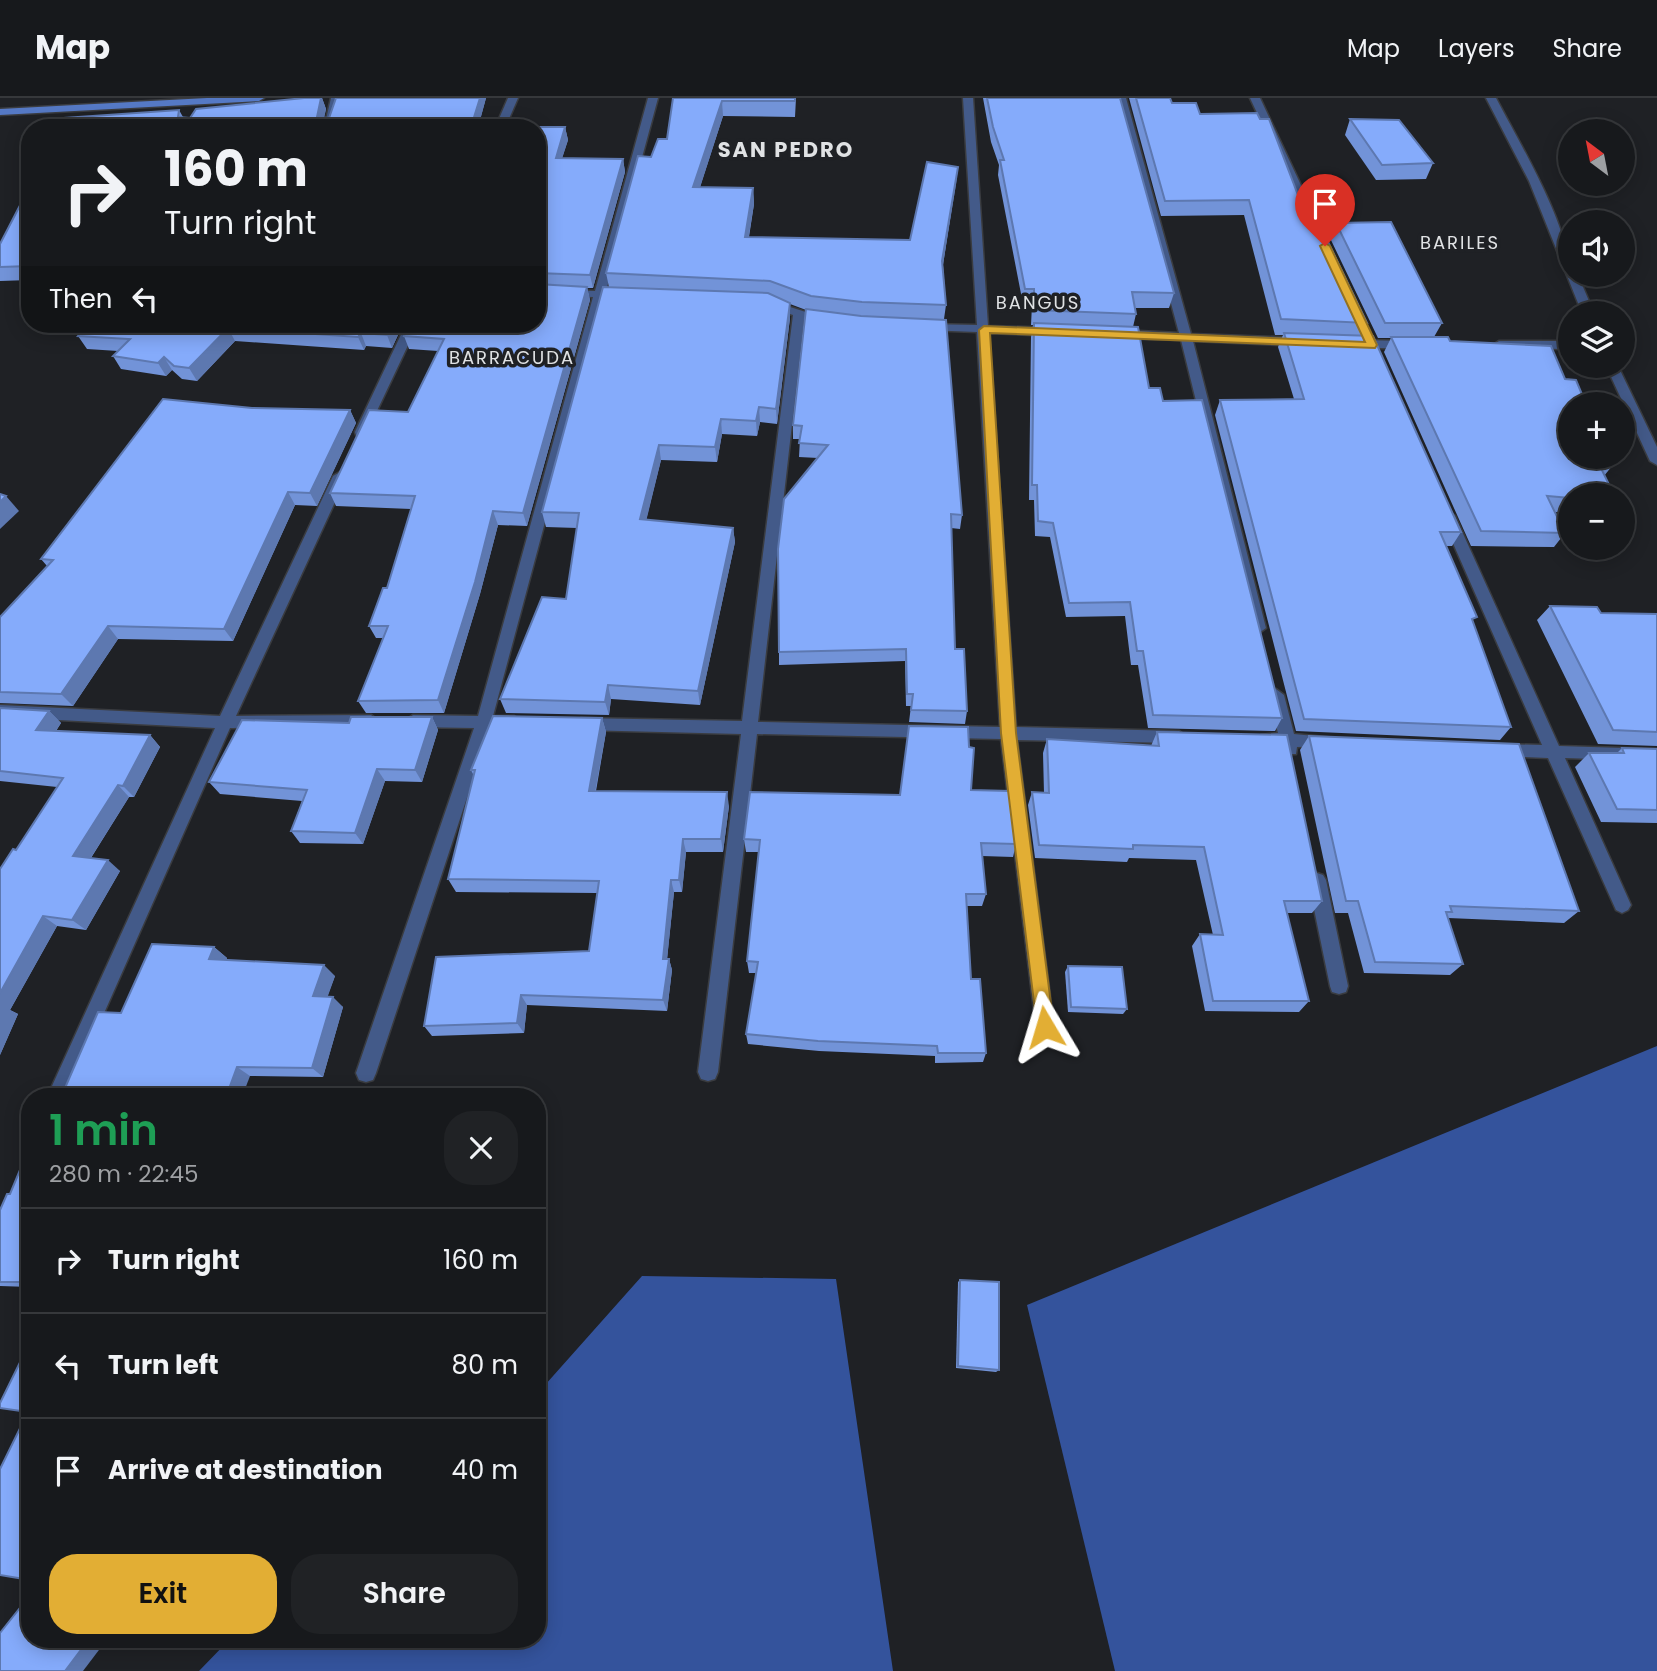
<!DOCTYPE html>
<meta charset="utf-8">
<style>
:root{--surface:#17191c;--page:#202225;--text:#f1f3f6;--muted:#9ea0a3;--line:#36383b;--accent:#e2ae34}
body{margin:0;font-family:Poppins,sans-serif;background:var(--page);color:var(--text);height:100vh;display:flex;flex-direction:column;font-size:26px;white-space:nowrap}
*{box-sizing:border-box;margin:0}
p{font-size:23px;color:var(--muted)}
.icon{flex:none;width:38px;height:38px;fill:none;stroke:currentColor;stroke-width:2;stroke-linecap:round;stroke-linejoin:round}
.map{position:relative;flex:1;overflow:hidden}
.side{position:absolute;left:21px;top:990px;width:525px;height:560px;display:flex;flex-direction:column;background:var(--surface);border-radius:28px;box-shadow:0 4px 18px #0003,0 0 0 2px var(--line)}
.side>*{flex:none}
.banner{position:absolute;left:21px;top:21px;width:525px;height:214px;border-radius:28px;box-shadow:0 4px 18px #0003,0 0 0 2px var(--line);background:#17191c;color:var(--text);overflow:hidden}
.needle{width:46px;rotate:328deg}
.controls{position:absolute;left:1558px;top:21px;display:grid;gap:14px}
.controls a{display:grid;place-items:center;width:77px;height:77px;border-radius:50%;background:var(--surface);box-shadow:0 4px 18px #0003,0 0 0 2px var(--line);font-size:35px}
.pin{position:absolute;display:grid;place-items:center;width:60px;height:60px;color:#fff;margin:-72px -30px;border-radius:50% 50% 50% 0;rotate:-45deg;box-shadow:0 0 7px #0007}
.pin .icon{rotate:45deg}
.me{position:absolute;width:77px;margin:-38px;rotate:353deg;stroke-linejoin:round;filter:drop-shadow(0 0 5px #0008)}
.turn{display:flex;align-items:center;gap:24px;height:147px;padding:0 28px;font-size:32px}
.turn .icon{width:91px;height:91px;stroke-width:2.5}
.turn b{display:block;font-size:49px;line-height:60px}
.then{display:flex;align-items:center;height:66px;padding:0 28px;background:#0003;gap:14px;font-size:26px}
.round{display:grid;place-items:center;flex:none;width:74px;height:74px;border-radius:28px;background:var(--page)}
.head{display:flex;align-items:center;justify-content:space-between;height:119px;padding:0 28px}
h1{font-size:42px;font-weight:600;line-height:52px;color:#1e9e55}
.action{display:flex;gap:14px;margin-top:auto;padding:14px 28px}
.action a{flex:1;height:80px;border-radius:28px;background:var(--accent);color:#111;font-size:28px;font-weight:600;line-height:80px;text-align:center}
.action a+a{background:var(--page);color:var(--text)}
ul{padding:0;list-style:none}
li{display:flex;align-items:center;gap:21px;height:105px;padding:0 28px;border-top:2px solid var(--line)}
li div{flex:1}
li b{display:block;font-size:26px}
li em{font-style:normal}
header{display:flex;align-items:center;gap:42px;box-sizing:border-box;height:98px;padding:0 35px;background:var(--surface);border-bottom:2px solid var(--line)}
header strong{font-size:33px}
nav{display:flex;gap:38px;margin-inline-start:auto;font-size:24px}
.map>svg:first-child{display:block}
.water{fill:#34539c}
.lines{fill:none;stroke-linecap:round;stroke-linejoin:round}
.minor-casing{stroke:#3a3c40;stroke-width:3}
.secondary-casing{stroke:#3a3c40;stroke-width:3}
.minor{fill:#435a89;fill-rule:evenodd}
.secondary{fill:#5579c5;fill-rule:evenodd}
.wall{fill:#7293d8}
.shaded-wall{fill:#5d78b0}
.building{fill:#85abfb;stroke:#5d78b0;stroke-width:2}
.route{fill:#e2ae34;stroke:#937122;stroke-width:2}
.labels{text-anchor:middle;stroke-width:7;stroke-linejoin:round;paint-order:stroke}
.far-neighbourhood-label{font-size:18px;letter-spacing:2px;fill:#e0e2e4;stroke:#1f2125}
.far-district-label{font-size:21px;font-weight:bold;letter-spacing:2px;fill:#e0e2e4;stroke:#1f2125}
</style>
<header>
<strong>Map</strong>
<nav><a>Map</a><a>Layers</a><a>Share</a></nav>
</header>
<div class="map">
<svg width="1657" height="1573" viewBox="0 0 1657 1573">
<rect width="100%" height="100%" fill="#1f2125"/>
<g class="water">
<path d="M1657 948V1573H1115L1027 1207Z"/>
<path d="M642 1178 836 1181 893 1573H199L229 1542H537V1296Z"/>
</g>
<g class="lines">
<g class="minor-casing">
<g id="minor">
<path d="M331 0H341L334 30H324Z"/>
<path d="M508 0H518L505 30H495Z"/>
<path d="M648 0H658L606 193 625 194 631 197 625 200H605L493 618H514L522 624 514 630H490L376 975 373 982 366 984 359 982 356 975 474 630 413 629 405 623 413 617 478 618 593 199 537 197V191L595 193Z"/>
<path d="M963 0H973L988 228 1055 230 1061 234 1055 238 989 235 1016 629 1179 633 1187 639 1179 645 1017 642 1054 929 1052 935 1045 938 1038 935 1036 929 1001 641 757 636 718 974 715 981 708 983 701 981 698 974 741 636 581 632 573 626 581 620 742 623 793 217 764 207 762 205 768 202 834 223 828 226 804 221 758 624 1000 629 977 234 925 232 919 229 925 226 977 227Z"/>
<path d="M1116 0H1126L1191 236 1303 240 1309 244 1303 248 1193 243 1266 530 1259 535 1252 530 1181 242 1118 240 1112 236 1118 232 1179 235Z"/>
<path d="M1250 0H1260L1329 147 1328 149 1319 147Z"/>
<path d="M1486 0H1496C1519 44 1570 129 1570 177H1578L1594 215H1582L1529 83Z"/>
<path d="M406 226H418L367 334 366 337H356L355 334Z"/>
<path d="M1355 242 1411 243 1417 247 1411 251 1351 249 1349 246Z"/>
<path d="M1499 243H1570V251L1495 250 1493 247Z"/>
<path d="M1606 268H1618L1657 349V367L1650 363Z"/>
<path d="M340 374 347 378 236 618 371 617 379 623 371 629 230 630 67 999H47L215 630 0 619V607L220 618 333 378Z"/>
<path d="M1448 413 1455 418 1559 648 1657 651V663L1565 660 1631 807 1628 812 1622 815 1616 812 1548 660 1497 658 1489 652 1497 646 1542 647 1441 418Z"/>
<path d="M1276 591 1284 597 1294 636 1335 640 1337 644 1335 648 1297 649 1296 656H1284L1281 648 1261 645 1259 641 1261 637 1278 635 1268 597Z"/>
<path d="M1317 775 1323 777 1326 782 1348 888 1346 894 1339 896 1332 894 1330 888 1308 782 1311 777Z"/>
</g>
</g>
<g class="secondary-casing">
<path id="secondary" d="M207 0H264L259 3 0 17V11Z"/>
</g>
<use href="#minor" class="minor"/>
<use href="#secondary" class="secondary"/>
</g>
<g class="wall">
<path d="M304 0H322L326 11 324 19 329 20 336 0H486L478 29H565L568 42 562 60 623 61 625 74 593 190H587L590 202 527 428 498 427 480 496 444 615H366L358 603 383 540H376L369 528 383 490H387L411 411 336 408 330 395 369 312 408 314 438 253 409 251 404 238 409 226H537V30H59L64 20 179 12 183 19 190 20 196 11Z"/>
<path d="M673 0H796L795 19 723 18 700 89 753 90 754 106 749 139 910 142 958 69 943 167 946 207 944 221 962 417 960 431 951 430 955 551 967 613 965 626 909 624 911 608H906L905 563 779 567V554L818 360 799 359 800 341H793V327L806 212 790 206V220L777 326 760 324 757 338 722 336 717 364 661 362 646 422 733 430 735 444 700 607 611 601 609 617 506 615 500 601 566 501 577 430 546 429 542 414 609 189 606 175 651 59 667 41Z"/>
<path d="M983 0H1120L1174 195 1169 210H1135L1136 216 1133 229 1149 290 1163 303 1282 620 1275 633 1148 630 1138 567H1131L1125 518 1066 519 1050 439 1035 438 1034 402H1029L1031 239 1033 227H1031L1032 207 1023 206 998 77 999 67 991 44Z"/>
<path d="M1129 0H1170L1172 5 1200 16 1309 126 1367 225 1361 238 1461 434 1452 448H1446L1511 629 1500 642 1296 633 1215 317 1220 302 1294 301 1278 249 1283 237H1275L1244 117 1161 118Z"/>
<path d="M1350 21 1433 65 1426 81 1376 82 1345 37Z"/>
<path d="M30 88V182L0 183V146Z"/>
<path d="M1336 125 1442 225 1434 239 1450 243 1565 281 1612 368 1604 378 1570 397V415L1555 414 1565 435 1554 449 1471 448 1384 254 1391 240H1378L1330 140Z"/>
<path d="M88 226H403L392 250 366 248 364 252 235 243 197 283 182 281 172 272 166 278 121 271 113 258 118 253 87 251 78 238Z"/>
<path d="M252 310 350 312 356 325 317 408 295 407 233 543 118 541 73 608 0 605V519L47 468 41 461Z"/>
<path d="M1550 508 1601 515 1657 516V648L1598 646 1537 522Z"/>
<path d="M0 610 49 613 61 625 56 633 150 637 160 649 134 699H129L91 760 120 773 86 832 57 828 10 912 18 916 0 957 16 752 57 689 0 683Z"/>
<path d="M432 619 438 632 422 684 385 683 363 746 300 745 291 733 302 703 220 696 209 684 349 625Z"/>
<path d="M602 620 606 634 596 693 729 708 723 754H686L682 794H674L667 861H669L672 872 667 913 527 907 524 935 432 938 424 928 589 853 597 795 456 794 448 781 474 678 471 672Z"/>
<path d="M1157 634 1322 803 1312 815H1287L1309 903 1299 914 1205 913 1192 848 1200 836 1213 837 1196 762 1129 760 1127 764 1035 760 1028 707 1032 694 1044 695 1043 655 1047 641 1151 648Z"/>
<path d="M1309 638 1579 813 1564 825 1448 820 1463 866 1450 877 1364 875 1348 815H1335L1300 652Z"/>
<path d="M1622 650 1657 651V725L1601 724 1575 669 1589 655H1617Z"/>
<path d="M971 692 1016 746 1013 759 982 758 986 796 982 808H967L971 881 986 955 983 964 935 965V958L819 953 748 946 746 936 756 875H749L747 863 759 754H746L744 741 900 697Z"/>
<path d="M214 849 227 860 226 862 335 878 327 899 343 909 323 979 250 978 62 997 121 915Z"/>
<path d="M1068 868 1127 911 1123 916 1068 914 1065 874Z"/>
<path d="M30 1048V1189L0 1188V1112L10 1096Z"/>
<path d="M960 1182 999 1272 996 1274 956 1270 958 1184Z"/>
</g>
<g class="shaded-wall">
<path d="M321 0H322L326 11 322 30 317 19Z"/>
<path d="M480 0H486L478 30 471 29Z"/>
<path d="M722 3 723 18 695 105 693 89Z"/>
<path d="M565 29 568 42 558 73 556 60Z"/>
<path d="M623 61 625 74 593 190 590 177Z"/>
<path d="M958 69 956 86 941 179 942 163Z"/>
<path d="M753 90 754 106 746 155 745 139Z"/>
<path d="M587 189 590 202 527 428 523 415Z"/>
<path d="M790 205V220L777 326 776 311Z"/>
<path d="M392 226H403L392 250 387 237Z"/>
<path d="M228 230 235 243 197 283 189 270Z"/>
<path d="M361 235 366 248 364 252 358 239Z"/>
<path d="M164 259 172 272 166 278 158 265Z"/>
<path d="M759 309 760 324 757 338 756 323Z"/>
<path d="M350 312 356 325 317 408 310 395Z"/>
<path d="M721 321 722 336 717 364 715 349Z"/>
<path d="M659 347 661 362 643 436 640 421Z"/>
<path d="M288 394 295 407 233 543 224 531Z"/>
<path d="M6 398 19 413 0 431V404Z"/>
<path d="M493 413 498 427 480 496 444 615 438 602Z"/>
<path d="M733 430 735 444 700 607 698 593Z"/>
<path d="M108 528 118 541 73 608 61 596Z"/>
<path d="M608 587 611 601 609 617 605 604Z"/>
<path d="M49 613 61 625 49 643 36 632Z"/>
<path d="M432 619 438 632 422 684 415 672Z"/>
<path d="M602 620 606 634 593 706 589 693Z"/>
<path d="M150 637 160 649 134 699 123 688Z"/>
<path d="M377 671 385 683 363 746 355 735Z"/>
<path d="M118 687 129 699 85 769 73 758Z"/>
<path d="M727 694 729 708 723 754 721 741Z"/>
<path d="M683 741 686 754 682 794 679 782Z"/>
<path d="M108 762 120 773 86 832 72 822Z"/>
<path d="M671 782 674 794 666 872 663 861Z"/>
<path d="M43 818 57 828 10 912 18 916 0 957V895Z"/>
<path d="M214 849 227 860 222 872 209 861Z"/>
<path d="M669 861 672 872 667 913 663 902Z"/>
<path d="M324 867 335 878 324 909 313 898Z"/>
<path d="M521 897 527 907 524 935 517 925Z"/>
<path d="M333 899 343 909 323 979 312 970Z"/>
<path d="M237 969 250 978 242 999H226Z"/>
<path d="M75 1542H102L105 1544 83 1573H65Z"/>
</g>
<g class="building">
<path d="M304 0H321L317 19 329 20 336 0H480L471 29H565L556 60 623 61 590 177 537 175V121L540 113H537V30H59L64 20 179 12 178 19 190 20 196 11Z"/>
<path d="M673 0H795V3H722L693 89 753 90 745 139 910 142 927 64 958 69 942 163 946 207 862 204 811 198 770 183 606 175 638 58 651 59 658 41H667Z"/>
<path d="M987 0H1120L1174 195 1132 194 1136 216 1034 212V191H1025L1000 62H1004L993 29Z"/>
<path d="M1136 0H1170L1172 5H1196L1200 16 1257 15 1260 21H1269L1309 126 1319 125 1367 225 1281 221 1249 102 1165 103Z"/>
<path d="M1350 21 1399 22 1433 65 1382 67Z"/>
<path d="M30 88V168L0 169V146Z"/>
<path d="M1391 124 1442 225H1385L1336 125Z"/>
<path d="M537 186 587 189 523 415 493 413 475 484 438 602 358 603 388 528H369L383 490H387L415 398 330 395 369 312 408 314 444 241 404 238 409 226H537Z"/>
<path d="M603 189 768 195 790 205 776 311 759 309 756 323 721 321 715 349 659 347 640 421 733 430 698 593 608 587 605 604 500 601 542 499 566 501 579 415 542 414Z"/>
<path d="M806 211 861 218 946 222 962 417 951 416 955 551H964L967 613 911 612 913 596H907L906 551 779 554 778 451 784 401 828 347 799 345 802 328 793 327Z"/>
<path d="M1034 225 1138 229 1149 290H1160L1163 303 1202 302 1282 620 1153 617 1143 553H1137L1130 504 1069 505 1053 425 1038 423 1037 387H1032Z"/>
<path d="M88 226H392L387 237 361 235 358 239 228 230 189 270 174 268 164 259 158 265 113 258 130 241 78 238Z"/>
<path d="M1284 235 1373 238 1461 434H1440L1477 519 1472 521 1511 629 1304 621 1220 302 1304 301Z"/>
<path d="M1391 239H1448L1450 243 1551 248 1565 281 1576 282 1586 306H1570V359H1608L1612 368H1600L1614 397H1570V400L1547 398 1565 435 1481 433Z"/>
<path d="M163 301 252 310 350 312 310 395 288 394 224 531 108 528 61 596 0 594V519L53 462 41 461Z"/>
<path d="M0 396 6 398 0 404Z"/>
<path d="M1550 508 1597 509 1601 515 1657 516V634L1613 632Z"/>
<path d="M0 610 49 613 36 632 150 637 123 688 118 687 73 758 108 762 72 822 43 818 0 895V771L13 751 16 752 63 680 0 673Z"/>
<path d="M493 618 602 620 589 693 727 694 721 741H683L679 782H671L663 861H669L663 902 521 897 517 925 424 928 436 859 589 853 599 783 448 781 475 672H471Z"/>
<path d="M351 619H432L415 672 377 671 355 735 291 733 307 692 209 684 242 622 349 625Z"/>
<path d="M909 628 968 629 969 649 974 650 971 692 1010 693 1016 746 981 745 986 796H966L971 881H980L986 955H938L937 948 818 943 746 936 758 864 747 863 760 742 744 741 750 694 900 697Z"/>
<path d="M1157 634 1287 637 1322 803H1284L1309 903H1213L1200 836 1223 837 1204 749 1133 747V751L1039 747 1032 694 1049 695 1047 641 1159 648Z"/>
<path d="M1309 638 1519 646 1579 813 1450 808 1452 814H1446L1463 866 1375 864 1358 803H1346Z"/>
<path d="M1622 650 1657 651V712L1617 711 1589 655H1624Z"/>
<path d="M152 846 214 849 209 861 324 867 313 898 333 899 312 970 237 969 226 999H50L51 997H62L98 914 121 915Z"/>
<path d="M1068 868 1122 869 1127 911 1071 909Z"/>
<path d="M30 1048V1184H0V1112L7 1096H10Z"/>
<path d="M960 1182 999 1184V1272L958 1268Z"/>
<path d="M30 1244V1482L0 1477V1371L28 1314 0 1310V1305Z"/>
<path d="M27 1501 30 1504V1542H75L83 1549 65 1573H0V1535Z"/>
</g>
<path class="route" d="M1325 145 1330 148 1377 247 1375 250 990 235 1016 635 1054 929 1052 935 1045 937 1039 935 1037 929 1001 635 979 232 984 228 1365 244 1320 148Z"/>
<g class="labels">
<g class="far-neighbourhood-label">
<text x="1460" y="151">BARILES</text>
<text x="1038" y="211">BANGUS</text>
<text x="512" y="266">BARRACUDA</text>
</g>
<g class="far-district-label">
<text x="786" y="59">SAN PEDRO</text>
</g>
</g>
</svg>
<div class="controls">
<a><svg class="needle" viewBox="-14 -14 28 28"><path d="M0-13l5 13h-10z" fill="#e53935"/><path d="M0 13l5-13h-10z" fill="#9ea0a3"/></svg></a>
<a><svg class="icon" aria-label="sound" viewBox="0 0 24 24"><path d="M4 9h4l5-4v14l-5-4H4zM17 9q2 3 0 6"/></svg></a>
<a><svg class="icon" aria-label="layers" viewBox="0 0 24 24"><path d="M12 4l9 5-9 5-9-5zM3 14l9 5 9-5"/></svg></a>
<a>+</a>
<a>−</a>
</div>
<div class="pin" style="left:1325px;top:148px;background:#d93025"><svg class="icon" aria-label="arrive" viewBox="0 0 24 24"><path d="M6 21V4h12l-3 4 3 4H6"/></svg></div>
<svg class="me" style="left:1045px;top:929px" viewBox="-20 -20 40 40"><path d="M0-17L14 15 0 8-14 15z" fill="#e2ae34" stroke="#fff" stroke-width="4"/></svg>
<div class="banner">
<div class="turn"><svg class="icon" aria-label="right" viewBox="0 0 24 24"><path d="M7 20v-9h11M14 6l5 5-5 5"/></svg><div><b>160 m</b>Turn right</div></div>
<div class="then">Then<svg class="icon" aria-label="left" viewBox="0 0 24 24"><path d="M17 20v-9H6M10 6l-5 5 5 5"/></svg></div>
</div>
<section class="side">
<div class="head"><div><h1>1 min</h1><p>280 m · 22:45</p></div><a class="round"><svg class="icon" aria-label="close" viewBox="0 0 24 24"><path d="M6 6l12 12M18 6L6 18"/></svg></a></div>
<ul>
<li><svg class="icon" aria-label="right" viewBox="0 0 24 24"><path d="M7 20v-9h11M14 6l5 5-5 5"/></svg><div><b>Turn right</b></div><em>160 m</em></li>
<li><svg class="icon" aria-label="left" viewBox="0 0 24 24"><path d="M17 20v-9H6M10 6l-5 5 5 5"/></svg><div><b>Turn left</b></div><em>80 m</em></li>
<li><svg class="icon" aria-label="arrive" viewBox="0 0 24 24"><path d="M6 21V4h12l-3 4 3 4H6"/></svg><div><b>Arrive at destination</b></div><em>40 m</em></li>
</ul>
<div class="action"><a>Exit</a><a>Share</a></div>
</section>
</div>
